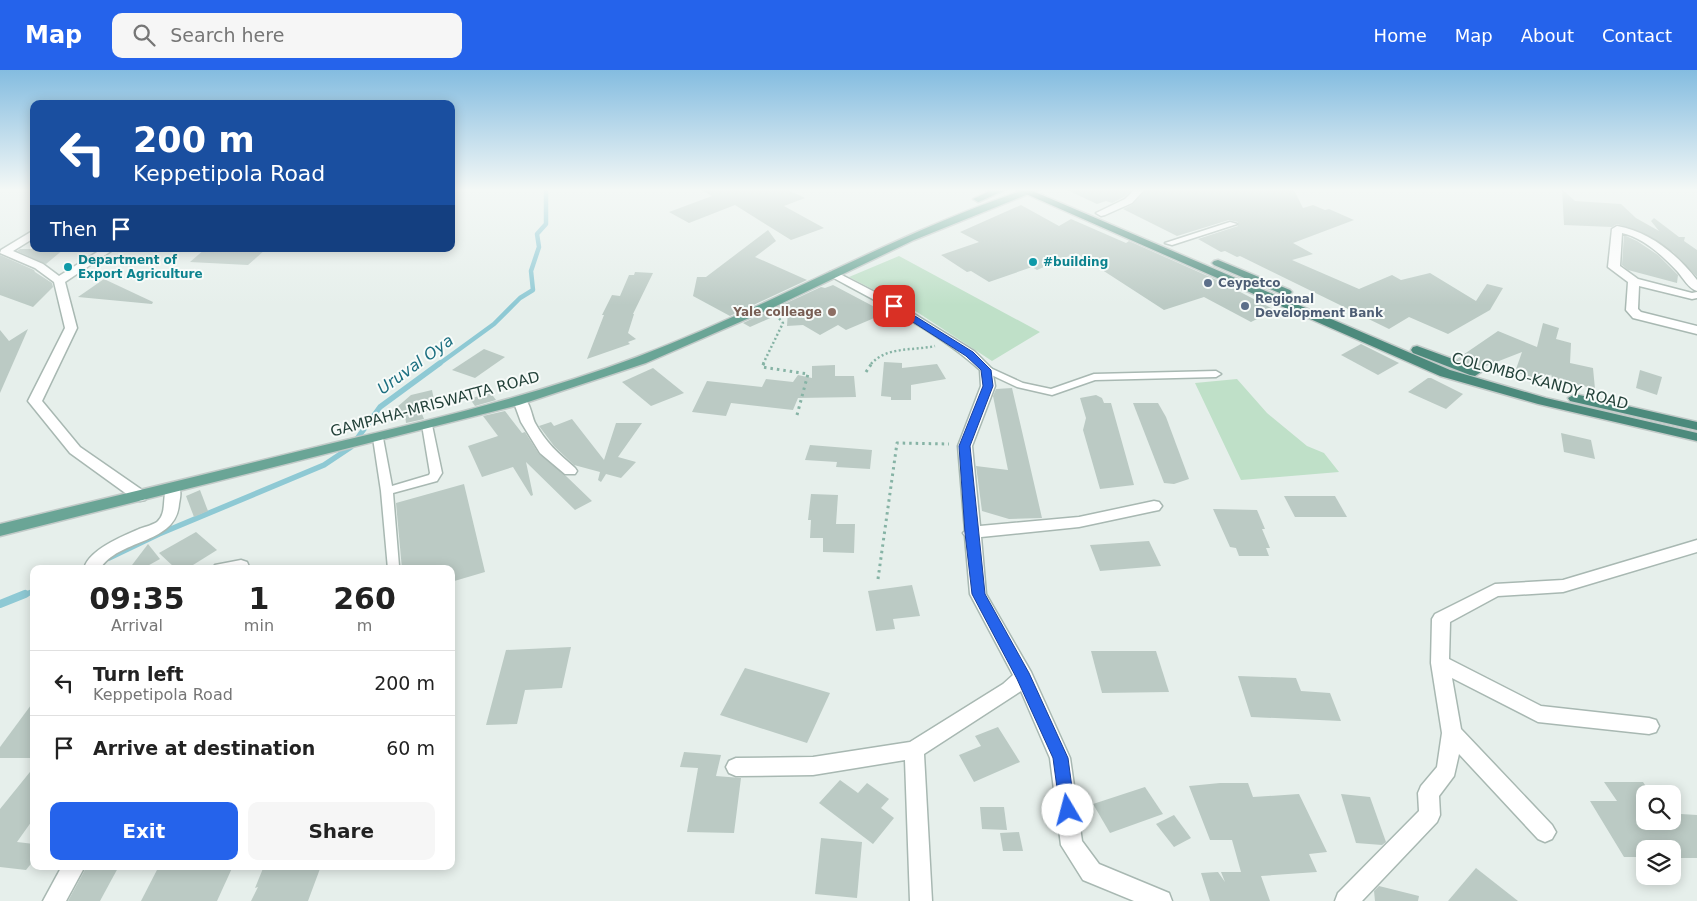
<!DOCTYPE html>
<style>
:root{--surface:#fff;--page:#f6f6f6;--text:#222;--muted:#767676;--line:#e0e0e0;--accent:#2563eb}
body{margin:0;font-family:"DejaVu Sans",sans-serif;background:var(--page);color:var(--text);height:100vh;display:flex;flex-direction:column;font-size:19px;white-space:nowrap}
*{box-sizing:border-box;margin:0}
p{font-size:16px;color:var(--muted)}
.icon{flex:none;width:28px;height:28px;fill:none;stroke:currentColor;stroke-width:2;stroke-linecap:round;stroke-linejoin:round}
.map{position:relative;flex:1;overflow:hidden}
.details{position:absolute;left:30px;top:495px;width:425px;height:305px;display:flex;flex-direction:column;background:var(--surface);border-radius:10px;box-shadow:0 2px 12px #0003}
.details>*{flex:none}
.guide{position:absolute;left:30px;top:30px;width:425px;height:152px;border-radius:10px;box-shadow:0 2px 12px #0003;background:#1a4fa0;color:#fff;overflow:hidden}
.fabs{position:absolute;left:1636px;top:715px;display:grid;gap:10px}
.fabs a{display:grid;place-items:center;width:45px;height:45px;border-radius:10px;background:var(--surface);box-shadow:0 2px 12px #0003;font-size:25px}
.pin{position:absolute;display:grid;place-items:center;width:42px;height:42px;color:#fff;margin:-21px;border-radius:10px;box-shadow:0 2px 8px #0006}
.me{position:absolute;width:55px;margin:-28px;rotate:352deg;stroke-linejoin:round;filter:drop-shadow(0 0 4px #0008)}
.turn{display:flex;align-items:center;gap:18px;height:105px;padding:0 20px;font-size:22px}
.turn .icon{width:65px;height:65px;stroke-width:2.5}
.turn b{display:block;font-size:35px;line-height:42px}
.then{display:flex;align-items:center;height:48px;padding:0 20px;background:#0003;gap:10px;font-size:19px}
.eta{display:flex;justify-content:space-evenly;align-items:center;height:85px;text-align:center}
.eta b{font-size:30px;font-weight:700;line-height:35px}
.primary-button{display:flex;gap:10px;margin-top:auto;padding:10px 20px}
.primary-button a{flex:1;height:58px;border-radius:10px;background:var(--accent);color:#fff;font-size:20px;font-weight:700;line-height:58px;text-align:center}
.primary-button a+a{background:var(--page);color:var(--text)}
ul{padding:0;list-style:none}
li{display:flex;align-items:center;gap:15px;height:65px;padding:0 20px;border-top:1px solid var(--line)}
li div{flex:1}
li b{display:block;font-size:19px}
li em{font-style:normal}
header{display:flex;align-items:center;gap:30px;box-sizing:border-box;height:70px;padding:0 25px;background:var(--accent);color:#fff}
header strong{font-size:24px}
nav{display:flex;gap:28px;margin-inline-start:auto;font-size:18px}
.search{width:350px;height:45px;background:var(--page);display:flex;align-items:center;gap:12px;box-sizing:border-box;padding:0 18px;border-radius:10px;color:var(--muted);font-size:19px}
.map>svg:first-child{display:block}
.green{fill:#bfe0c8}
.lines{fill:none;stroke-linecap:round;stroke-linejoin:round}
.stream-far2{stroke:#8ec9d4;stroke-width:4.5}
.stream-far1{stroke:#8ec9d4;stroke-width:5.5}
.stream{stroke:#8ec9d4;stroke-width:8}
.building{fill:#bbcac4}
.service-casing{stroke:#a8b8b2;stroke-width:3}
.minor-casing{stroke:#a8b8b2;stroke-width:3}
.primary-casing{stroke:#c2cac8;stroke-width:3}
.trunk-casing{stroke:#c2cac8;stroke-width:3}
.path-far1{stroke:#86b3a5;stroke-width:2.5;stroke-dasharray:2 2.5;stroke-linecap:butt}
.path{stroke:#86b3a5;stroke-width:3;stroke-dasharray:2.5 4;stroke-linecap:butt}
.service{fill:#fff;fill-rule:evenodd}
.minor{fill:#fff;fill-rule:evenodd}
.primary{fill:#6aa596;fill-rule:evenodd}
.trunk{fill:#4c8a7c;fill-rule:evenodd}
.route{fill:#2563eb;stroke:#184099}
.culture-dot{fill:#0f9aa8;stroke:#f7fbf9;stroke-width:2}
.service-dot{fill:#5c6f8a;stroke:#f7fbf9;stroke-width:2}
.education-dot{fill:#8d6e63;stroke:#f7fbf9;stroke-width:2}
.labels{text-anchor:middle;stroke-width:4;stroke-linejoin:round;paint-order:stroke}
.far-culture-label{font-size:12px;font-weight:bold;fill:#0d838f;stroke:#f7fbf9;text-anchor:start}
.far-service-label{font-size:12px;font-weight:bold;fill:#4e5e75;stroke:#f7fbf9;text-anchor:start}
.far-education-label{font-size:12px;font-weight:bold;fill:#785e54;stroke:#f7fbf9;text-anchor:end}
.street-label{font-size:15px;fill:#24423a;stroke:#f7fbf9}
.water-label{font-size:16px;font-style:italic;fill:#1c6f80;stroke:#f7fbf9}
</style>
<header>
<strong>Map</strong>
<div class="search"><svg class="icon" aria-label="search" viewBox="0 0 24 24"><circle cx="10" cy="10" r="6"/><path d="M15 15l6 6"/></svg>Search here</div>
<nav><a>Home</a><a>Map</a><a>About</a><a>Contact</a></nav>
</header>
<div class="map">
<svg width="1697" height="831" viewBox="0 0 1697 831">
<rect width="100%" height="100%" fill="#e6efeb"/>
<g class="green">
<path d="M899 186 1040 262 992 291 917 242 849 207Z"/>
<path d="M1237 309 1267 343 1307 376 1324 383 1339 402 1241 410 1195 313Z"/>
</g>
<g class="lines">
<path class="stream-far2" d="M439 294 494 254 520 228 533 220 531 201 539 177 537 164 546 154V119"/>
<g class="stream-far1">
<path d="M109 488 159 464 324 395 351 377 380 337 440 293"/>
<path d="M22 526 34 521"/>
</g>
<path class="stream" d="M0 534 25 524"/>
</g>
<g class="building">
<path d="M699 119H786L805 128 784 136 824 158 791 170 735 135 689 153 669 142 712 126Z"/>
<path d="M1065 119H1133L1124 127 1112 133 1106 131 1097 134Z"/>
<path d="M1147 119 1294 120 1303 138 1313 135 1325 140 1329 139 1354 150 1293 173 1313 184 1292 190 1359 219 1392 205 1401 210 1430 203 1476 231 1487 214 1503 218 1490 240 1448 264 1409 247 1389 259 1240 186 1237 187 1225 181 1221 182 1198 169 1238 156V152L1229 150 1177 166 1123 139 1133 134Z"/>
<path d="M1562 119 1575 131 1621 134 1636 148 1659 161 1651 151 1654 148 1679 167H1685L1684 171 1697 180V207L1673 182 1641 162 1617 154 1612 157 1564 155Z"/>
<path d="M1021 135 1059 156 1071 149 1126 173 1129 171 1219 211 1275 240 1251 252 1204 227 1164 240 1076 183 1037 200 1032 197 989 212 971 201 967 202 941 185 979 172 960 162Z"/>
<path d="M768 160 776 171 755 187 807 210 730 246 693 226 697 207H706Z"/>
<path d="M1624 165 1637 171 1658 185 1678 205 1677 213 1628 200 1622 195Z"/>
<path d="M20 179H64L46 194 17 181Z"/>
<path d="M205 179H266L248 195 190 192Z"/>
<path d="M0 185 34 200 35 202 52 213 53 217 33 237 0 225Z"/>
<path d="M635 202 653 203 633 244H634L628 263 636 269 628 272 630 274 587 289 604 245H602L612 225 620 226 629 205H634Z"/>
<path d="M104 209 153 232 152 234 78 227Z"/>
<path d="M833 215 886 243 846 260 838 255 820 265 803 255 787 256 788 240 750 257 743 253 821 217 825 218Z"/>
<path d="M1543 253 1559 258 1556 269 1571 273 1570 293 1593 298 1595 319 1552 308 1551 304 1547 312 1515 302 1522 282 1481 298 1457 289 1498 261 1537 277Z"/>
<path d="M28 259 0 323V260L9 271Z"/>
<path d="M1361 274 1399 293 1378 305 1341 285Z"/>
<path d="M484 279 505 287 475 308 452 300Z"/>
<path d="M884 292 902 293V298L937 294 946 309 911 315V330H891V327L881 326Z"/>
<path d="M835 295V306H854L856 327 798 328 793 340 731 333 726 346 692 342 707 311 762 317 766 309 793 312 798 305 812 308V296Z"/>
<path d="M653 298 684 323 651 336 622 312Z"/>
<path d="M1640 300 1662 307 1657 325 1636 318Z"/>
<path d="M1428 308H1431L1463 324 1446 339 1408 322Z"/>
<path d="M1012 318 1042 448 1009 449 982 441 976 396 1008 400 993 326 996 319Z"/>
<path d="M432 320 435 335 422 344 424 349 406 353 405 344 382 350 411 325Z"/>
<path d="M490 322 496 330 475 336 470 329Z"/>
<path d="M1096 325 1102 328 1104 333H1111L1134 415 1100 419 1083 360 1086 348 1080 328Z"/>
<path d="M1133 333H1158L1166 347 1189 409 1174 414 1164 413Z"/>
<path d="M505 341 522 363 525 362 539 384 566 406 592 431 575 440 526 392 533 425 531 426 513 397 482 407 468 376 498 366 483 346Z"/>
<path d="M572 349 604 390 616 353H642L618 387 636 392 621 408 606 404 601 412 598 410 600 402 574 395 554 376 539 356 551 352 554 356Z"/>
<path d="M1561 363 1591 370 1595 389 1564 382Z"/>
<path d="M810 375 872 380 870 399 836 397 837 392 805 390Z"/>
<path d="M464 414 485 502 451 512V499H402L396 433Z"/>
<path d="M200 420 208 441 194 447 186 426Z"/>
<path d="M811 424 838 425 836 454H855L854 483 823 482V468H810L811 450H808Z"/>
<path d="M1284 426H1335L1347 447H1295Z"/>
<path d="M1213 439 1257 440 1265 459H1262L1270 478H1266L1269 486H1239L1236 478 1230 477Z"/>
<path d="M196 462 217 480 193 495 174 497 159 483Z"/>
<path d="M1149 471 1161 496 1100 501 1090 475Z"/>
<path d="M148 474 160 489 142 499H129Z"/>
<path d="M912 515 920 546 893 549 895 559 876 561 868 521Z"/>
<path d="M571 577 562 618 525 620 517 654 486 655 506 580Z"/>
<path d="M1091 581H1156L1169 622 1102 623Z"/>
<path d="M745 598 830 623 807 673 720 645Z"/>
<path d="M1238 606 1296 608 1301 621 1330 623 1341 651 1251 647Z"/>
<path d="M34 631V688H0V677Z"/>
<path d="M998 657 1020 692 974 712 959 685 981 676 975 666Z"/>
<path d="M684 682 721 685 716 706 741 708 734 763 687 762 698 698 680 697Z"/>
<path d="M34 697V748L17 772 34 774V790L26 800 0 797V739Z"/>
<path d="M840 710 858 723 867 713 889 729 881 738 894 748 873 774 819 733Z"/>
<path d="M1604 712H1643L1651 724H1645V751H1672V733L1681 744 1697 745V788H1672V779H1645V787H1624L1590 731H1617Z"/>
<path d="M1220 713H1248L1253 727 1299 724 1327 782 1309 784 1317 802 1261 806 1270 831H1210L1201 803 1218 802 1225 812 1221 802H1241L1232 770H1210L1189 716Z"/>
<path d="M1145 717 1163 744 1110 763 1093 734Z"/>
<path d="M1341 724 1370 727 1386 772 1382 775 1356 773Z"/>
<path d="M980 737H1004L1007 760 982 759Z"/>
<path d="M1174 745 1191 768 1174 777 1156 754Z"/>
<path d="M1019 762 1023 781H1003L1000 763Z"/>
<path d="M821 768 862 772 857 828 815 824Z"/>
<path d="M87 796H119L100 831H68Z"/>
<path d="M159 796H233L217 831H141Z"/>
<path d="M264 796H321L308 831H251L258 817 255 818Z"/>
<path d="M1476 798 1518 831H1448Z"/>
<path d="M1379 816 1419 826 1418 831H1375L1374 821Z"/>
</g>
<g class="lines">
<g class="service-casing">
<g id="service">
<path d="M1230 152 1237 154 1172 175 1165 173Z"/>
<path d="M986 296 1023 313 1051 319 1094 304 1216 301 1221 304 1216 307 1095 310 1052 325 1017 317 983 301 981 299 983 297Z"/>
<path d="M427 352 432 355 442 403 437 411 393 423 399 496 398 499H388L381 421 373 368 378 365 383 368 392 416 429 405 430 403 422 355Z"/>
</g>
</g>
<g class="minor-casing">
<g id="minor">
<path d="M1135 119H1145L1132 133 1105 145 1101 146 1096 143 1125 129Z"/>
<path d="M1617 156C1650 162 1677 184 1697 210V221C1689 219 1683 208 1678 202 1663 186 1644 168 1622 163L1620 196 1638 209 1692 223 1697 222V228L1692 229 1639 216 1638 239 1641 242 1697 256V264L1633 248 1626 240 1628 212 1608 197 1612 159Z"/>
<path d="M34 160V168L13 181 43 194 59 206 102 179H114L65 212 77 258 42 331 80 377 145 422 148 426 145 430 140 431 135 430 70 383 28 331 65 258 54 212 35 198 0 183 1 180Z"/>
<path d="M834 201 898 234 974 281 992 299 995 316 972 376 980 456 1079 447 1154 431 1159 432 1162 436 1159 440 1154 441 1079 457 981 467 986 524 1031 602 1070 688 1082 771 1099 794 1169 823 1172 831H1134L1083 810 1061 775 1050 688 1021 621 924 684 932 831H910L905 690 813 705 736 706 729 703 726 697 729 691 736 688 813 687 910 672 1003 614 1013 605 970 524 965 466 963 463 965 461 958 376 981 316 980 300C940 263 878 232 830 206L828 204 830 202Z"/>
<path d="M520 326C530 329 531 344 535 353 546 373 558 383 575 398L577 401 575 404H565L540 383 521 352 513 330Z"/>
<path d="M173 414 178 415C182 421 180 428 179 434 176 475 119 468 100 499H84C88 480 123 466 139 459 144 457 153 455 157 452 168 442 161 427 168 415Z"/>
<path d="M1697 470V482L1563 522 1498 526 1450 552 1449 589 1541 636 1649 648 1656 650 1659 656 1656 662 1649 664 1538 652 1452 608 1461 659 1552 755 1556 762 1552 769 1545 772 1538 769 1459 684 1454 706 1439 726 1440 745 1437 752 1362 831H1335L1338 823 1419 741 1418 723 1421 716 1437 697 1442 663 1431 593 1432 549 1435 544 1495 514 1563 510Z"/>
<path d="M241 490 247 492 250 499H213L215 495Z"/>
<path d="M62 796H85L66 831H43Z"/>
</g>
</g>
<g class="primary-casing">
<g id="primary">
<path d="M994 119H1007L981 131 978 132 973 129Z"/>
<path d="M1027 119H1041L914 170 772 238 646 293 519 335 0 466V454C111 427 222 400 333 373 436 349 539 324 637 287 770 237 893 164 1027 119Z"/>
</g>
</g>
<g class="trunk-casing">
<g id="trunk">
<path d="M1015 119H1028L1450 300 1546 328 1697 363V371L1538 334 1440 306Z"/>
<path d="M1218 190 1290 220 1292 222 1290 224H1282L1214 195 1212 193 1214 191Z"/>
<path d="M1417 276 1480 299 1481 302 1475 306 1470 305 1413 283 1411 280 1413 277Z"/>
<path d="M1575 324 1697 352V360L1570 331 1568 328Z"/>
</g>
</g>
<g class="path-far1">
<path d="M763 294 783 253 777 246"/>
<path d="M871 294C887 276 913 281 935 276"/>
</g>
<g class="path">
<path d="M764 293 762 297 808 304 797 345"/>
<path d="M866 302 872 293"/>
<path d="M878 509 897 373 949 374"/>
</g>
<use href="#service" class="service"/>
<use href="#minor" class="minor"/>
<use href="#primary" class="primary"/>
<use href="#trunk" class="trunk"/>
</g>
<linearGradient id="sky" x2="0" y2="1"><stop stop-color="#84bce0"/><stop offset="0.51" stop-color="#f4f8f6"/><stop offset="1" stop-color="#f4f8f6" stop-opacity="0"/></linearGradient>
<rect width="1697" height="235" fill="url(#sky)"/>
<path class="route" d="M894 233 973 282 991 300 993 316 970 376 985 524 1029 603 1068 688 1075 740 1073 745 1068 747 1062 745 1060 740 1053 688 1017 609 972 524 965 463 959 376 983 316 981 300 966 286 891 238 890 236Z"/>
<g class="culture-dot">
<circle cx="1033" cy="192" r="5"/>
<circle cx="68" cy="197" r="5"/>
</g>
<g class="service-dot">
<circle cx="1208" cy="213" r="5"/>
<circle cx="1245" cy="236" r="5"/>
</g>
<circle class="education-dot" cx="832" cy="242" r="5"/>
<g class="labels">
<g class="far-culture-label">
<text x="78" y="194">Department of<tspan x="78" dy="14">Export Agriculture</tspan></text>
<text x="1043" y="196">#building</text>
</g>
<g class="far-service-label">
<text x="1218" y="217">Ceypetco</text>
<text x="1255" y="233">Regional<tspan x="1255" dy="14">Development Bank</tspan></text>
</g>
<g class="far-education-label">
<text x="822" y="246">Yale colleage</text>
</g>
<g class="street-label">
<text transform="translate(1540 311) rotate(15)" y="5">COLOMBO-KANDY ROAD</text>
<text transform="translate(435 334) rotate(-15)" y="5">GAMPAHA-MRISWATTA ROAD</text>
</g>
<g class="water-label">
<text transform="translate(415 294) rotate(-36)" y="6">Uruval Oya</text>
</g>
</g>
</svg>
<div class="fabs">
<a><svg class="icon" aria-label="search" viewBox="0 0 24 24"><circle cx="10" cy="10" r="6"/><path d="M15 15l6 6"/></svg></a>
<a><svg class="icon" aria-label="layers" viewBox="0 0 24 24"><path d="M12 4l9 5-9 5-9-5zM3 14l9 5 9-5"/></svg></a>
</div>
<div class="pin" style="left:894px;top:236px;background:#d93025"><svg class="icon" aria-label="arrive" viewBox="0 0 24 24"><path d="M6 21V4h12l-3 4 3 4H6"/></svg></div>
<svg class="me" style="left:1068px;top:740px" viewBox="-20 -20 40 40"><circle r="19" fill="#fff"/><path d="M0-13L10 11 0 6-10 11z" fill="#2563eb"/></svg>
<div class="guide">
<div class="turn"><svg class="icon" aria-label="left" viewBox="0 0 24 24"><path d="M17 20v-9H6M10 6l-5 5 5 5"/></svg><div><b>200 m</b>Keppetipola Road</div></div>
<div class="then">Then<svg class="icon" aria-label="arrive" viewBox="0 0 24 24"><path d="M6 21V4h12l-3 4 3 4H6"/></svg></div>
</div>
<section class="details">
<div class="eta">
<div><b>09:35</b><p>Arrival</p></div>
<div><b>1</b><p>min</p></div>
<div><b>260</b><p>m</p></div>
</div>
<ul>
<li><svg class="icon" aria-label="left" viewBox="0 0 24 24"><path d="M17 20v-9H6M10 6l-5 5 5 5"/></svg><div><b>Turn left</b><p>Keppetipola Road</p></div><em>200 m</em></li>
<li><svg class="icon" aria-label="arrive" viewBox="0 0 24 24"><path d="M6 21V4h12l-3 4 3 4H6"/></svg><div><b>Arrive at destination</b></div><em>60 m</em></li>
</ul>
<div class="primary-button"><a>Exit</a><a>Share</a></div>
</section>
</div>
